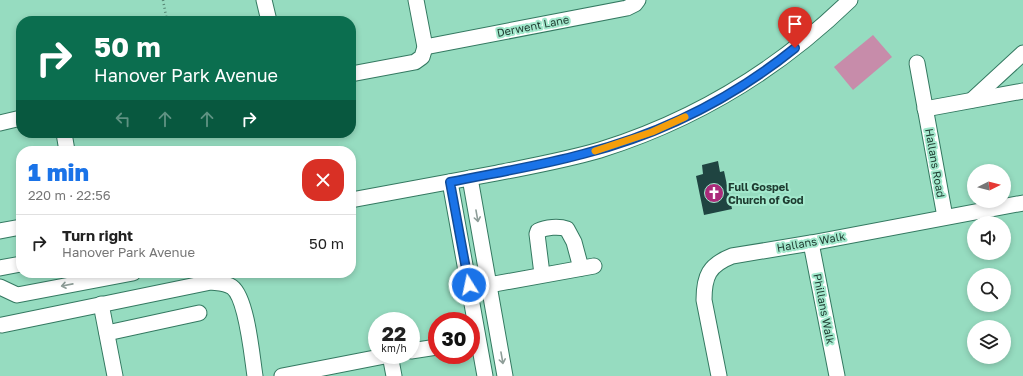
<!DOCTYPE html>
<meta charset="utf-8">
<style>
:root{--surface:#fff;--page:#f2f2f2;--text:#222;--muted:#767676;--line:#e0e0e0;--accent:#1a73e8}
body{margin:0;font-family:"Golos Text",sans-serif;background:var(--page);color:var(--text);height:100vh;display:flex;flex-direction:column;font-size:15px;white-space:nowrap}
*{box-sizing:border-box;margin:0}
p{font-size:13px;color:var(--muted)}
.icon{flex:none;width:22px;height:22px;fill:none;stroke:currentColor;stroke-width:2;stroke-linecap:round;stroke-linejoin:round}
.map{position:relative;flex:1;overflow:hidden}
.drawer{position:absolute;left:16px;top:146px;width:340px;height:132px;display:flex;flex-direction:column;background:var(--surface);border-radius:16px;box-shadow:0 2px 6px #0003}
.drawer>*{flex:none}
.guide{position:absolute;left:16px;top:16px;width:340px;height:122px;border-radius:16px;box-shadow:0 2px 6px #0003;background:#0b6e4f;color:#fff;overflow:hidden}
.needle{width:26px;rotate:84deg}
.buttons{position:absolute;left:967px;top:164px;display:grid;gap:8px}
.buttons a{display:grid;place-items:center;width:44px;height:44px;border-radius:50%;background:var(--surface);box-shadow:0 2px 6px #0003;font-size:20px}
.speed{position:absolute;left:368px;top:312px;display:flex;gap:8px;font-size:20px;font-weight:700;text-align:center}
.speed>*{display:grid;place-content:center;width:52px;height:52px;border-radius:50%;background:var(--surface);box-shadow:0 2px 6px #0003;line-height:1}
.speed small{font-size:10px;font-weight:400}
.speed .limit{border:6px solid #d22;background:#fff;color:#111}
.pin{position:absolute;display:grid;place-items:center;width:34px;height:34px;color:#fff;margin:-41px -17px;border-radius:50% 50% 50% 0;rotate:-45deg;box-shadow:0 0 4px #0007}
.pin .icon{rotate:45deg}
.me{position:absolute;width:44px;margin:-22px;rotate:350deg;stroke-linejoin:round;filter:drop-shadow(0 0 3px #0008)}
.turn{display:flex;align-items:center;gap:14px;height:84px;padding:0 12px;font-size:18px}
.turn .icon{width:52px;height:52px;stroke-width:2.5}
.turn b{display:block;font-size:28px;line-height:34px}
.lanes{display:flex;align-items:center;height:38px;padding:0 12px;background:#0003;justify-content:center;gap:20px;direction:ltr}
.lanes .off{opacity:.35}
.round{display:grid;place-items:center;flex:none;width:42px;height:42px;border-radius:16px;background:var(--page)}
.summary{display:flex;align-items:center;justify-content:space-between;height:68px;padding:0 12px}
h1{font-size:24px;font-weight:800;line-height:30px;color:var(--accent)}
ul{padding:0;list-style:none}
li{display:flex;align-items:center;gap:12px;height:56px;padding:0 12px;border-top:1px solid var(--line)}
li div{flex:1}
li b{display:block;font-size:15px}
li em{font-style:normal}
.map>svg:first-child{display:block}
.green{fill:#c78caa}
.building{fill:#1f4441}
.lines{fill:none;stroke-linecap:round;stroke-linejoin:round}
.minor-casing{stroke:#347961;stroke-width:17}
.path{stroke:#568673;stroke-width:2.5;stroke-dasharray:1 3;stroke-linecap:butt}
.minor{stroke:#fff;stroke-width:15}
.oneway{stroke:#8e9d98}
.route-casing{stroke:#114b97;stroke-width:10}
.route{stroke:#1a73e8;stroke-width:7}
.slow{stroke:#f59e0b;stroke-width:7}
.labels{text-anchor:middle;stroke-width:4;stroke-linejoin:round;paint-order:stroke}
.street-label{font-size:11px;fill:#1e3b30;stroke:#a3e9cd}
.poi-label{font-size:11px;font-weight:bold;fill:#1e3b30;stroke:#a3e9cd;text-anchor:start}
</style>
<div class="map">
<svg width="1023" height="376" viewBox="0 0 1023 376">
<rect width="100%" height="100%" fill="#96dcc0"/>
<path class="green" d="M873 35 892 57 853 90 834 67Z"/>
<path class="building" d="M718 161 720 172 724 171 732 209 704 215 696 176 703 174 702 165Z"/>
<g class="lines">
<g class="minor-casing">
<g id="minor">
<path d="M264 0 269 21"/>
<path d="M425 47 627 8 635 4 638 0"/>
<path d="M917 63 945 217"/>
<path d="M351 74 415 62 422 57 425 47 416 0"/>
<path d="M972 100 1023 53"/>
<path d="M925 109 1023 91"/>
<path d="M0 123 21 118"/>
<path d="M64 133 67 151"/>
<path d="M470 178 505 376"/>
<path d="M450 182 485 376"/>
<path d="M351 200C400 191 448 182 497 173 532 166 566 160 600 150 696 120 778 70 850 0"/>
<path d="M0 231 21 227"/>
<path d="M811 243 837 376"/>
<path d="M0 268 21 264"/>
<path d="M542 274 537 234 538 231C546 227 559 226 567 229L574 242 581 268"/>
<path d="M489 285 594 266"/>
<path d="M0 287 17 295 133 273"/>
<path d="M101 304 115 376"/>
<path d="M2 325 211 282C218 283 226 283 232 287 247 298 252 357 255 376"/>
<path d="M107 333 199 313"/>
<path d="M411 351 437 347"/>
<path d="M390 355 394 376"/>
<path d="M282 376 390 355"/>
<path d="M719 376 704 300C704 276 709 265 732 256L811 243 1023 203"/>
</g>
</g>
<path class="path" d="M163 0 167 21"/>
<use href="#minor" class="minor"/>
</g>
<defs><path id="oneway-shaft" d="M-6 0H5M1.5-3L5.5 0L1.5 3" fill="none" stroke-width="1.6" stroke-linecap="round" stroke-linejoin="round"/></defs>
<g class="oneway">
<use href="#oneway-shaft" transform="translate(477 216) rotate(80)"/>
<use href="#oneway-shaft" transform="translate(67 285) rotate(169)"/>
<use href="#oneway-shaft" transform="translate(502 358) rotate(80)"/>
</g>
<g class="lines">
<g class="route-casing">
<path id="route" d="M469 285 450 182C494 173 539 166 583 154 661 134 733 98 795 48"/>
</g>
<use href="#route" class="route"/>
<path class="slow" d="M595 151 652 132 685 117"/>
</g>
<defs>
<g id="church-disc" transform="scale(1)"><circle r="9.5" fill="#ab2b7a" stroke="#a3e9cd"/><path d="M-1.2-6h2.4v3.5h3.3v2.4h-3.3V6h-2.4V-.1h-3.3v-2.4h3.3Z" fill="#fff"/></g>
</defs>
<g fill-rule="evenodd">
<use href="#church-disc" x="714" y="193"/>
</g>
<g class="labels">
<g class="street-label">
<text transform="translate(533 26) rotate(-11)" y="4">Derwent Lane</text>
<text transform="translate(935 163) rotate(80)" y="4">Hallans Road</text>
<text transform="translate(811 242) rotate(-10)" y="4">Hallans Walk</text>
<text transform="translate(824 309) rotate(79)" y="4">Phillans Walk</text>
</g>
<g class="poi-label">
<text x="728" y="191">Full Gospel<tspan x="728" dy="13">Church of God</tspan></text>
</g>
</g>
</svg>
<div class="buttons">
<a><svg class="needle" viewBox="-14 -14 28 28"><path d="M0-13l5 13h-10z" fill="#e53935"/><path d="M0 13l5-13h-10z" fill="#767676"/></svg></a>
<a><svg class="icon" aria-label="sound" viewBox="0 0 24 24"><path d="M4 9h4l5-4v14l-5-4H4zM17 9q2 3 0 6"/></svg></a>
<a><svg class="icon" aria-label="search" viewBox="0 0 24 24"><circle cx="10" cy="10" r="6"/><path d="M15 15l6 6"/></svg></a>
<a><svg class="icon" aria-label="layers" viewBox="0 0 24 24"><path d="M12 4l9 5-9 5-9-5zM3 14l9 5 9-5"/></svg></a>
</div>
<div class="speed"><div>22<small>km/h</small></div><div class="limit">30</div></div>
<div class="pin" style="left:795px;top:48px;background:#d93025"><svg class="icon" aria-label="arrive" viewBox="0 0 24 24"><path d="M6 21V4h12l-3 4 3 4H6"/></svg></div>
<svg class="me" style="left:469px;top:285px" viewBox="-20 -20 40 40"><circle r="17" fill="#1a73e8" stroke="#fff" stroke-width="3"/><path d="M0-11L8 9 0 5-8 9z" fill="#fff"/></svg>
<div class="guide">
<div class="turn"><svg class="icon" aria-label="right" viewBox="0 0 24 24"><path d="M7 20v-9h11M14 6l5 5-5 5"/></svg><div><b>50 m</b>Hanover Park Avenue</div></div>
<div class="lanes"><svg class="icon off" aria-label="left" viewBox="0 0 24 24"><path d="M17 20v-9H6M10 6l-5 5 5 5"/></svg><svg class="icon off" aria-label="ahead" viewBox="0 0 24 24"><path d="M12 20V5M6 11l6-6 6 6"/></svg><svg class="icon off" aria-label="ahead" viewBox="0 0 24 24"><path d="M12 20V5M6 11l6-6 6 6"/></svg><svg class="icon" aria-label="right" viewBox="0 0 24 24"><path d="M7 20v-9h11M14 6l5 5-5 5"/></svg></div>
</div>
<section class="drawer">
<div class="summary"><div><h1>1 min</h1><p>220 m · 22:56</p></div><a class="round" style="background:#d93025;color:#fff"><svg class="icon" aria-label="close" viewBox="0 0 24 24"><path d="M6 6l12 12M18 6L6 18"/></svg></a></div>
<ul>
<li><svg class="icon" aria-label="right" viewBox="0 0 24 24"><path d="M7 20v-9h11M14 6l5 5-5 5"/></svg><div><b>Turn right</b><p>Hanover Park Avenue</p></div><em>50 m</em></li>
</ul>
</section>
</div>
